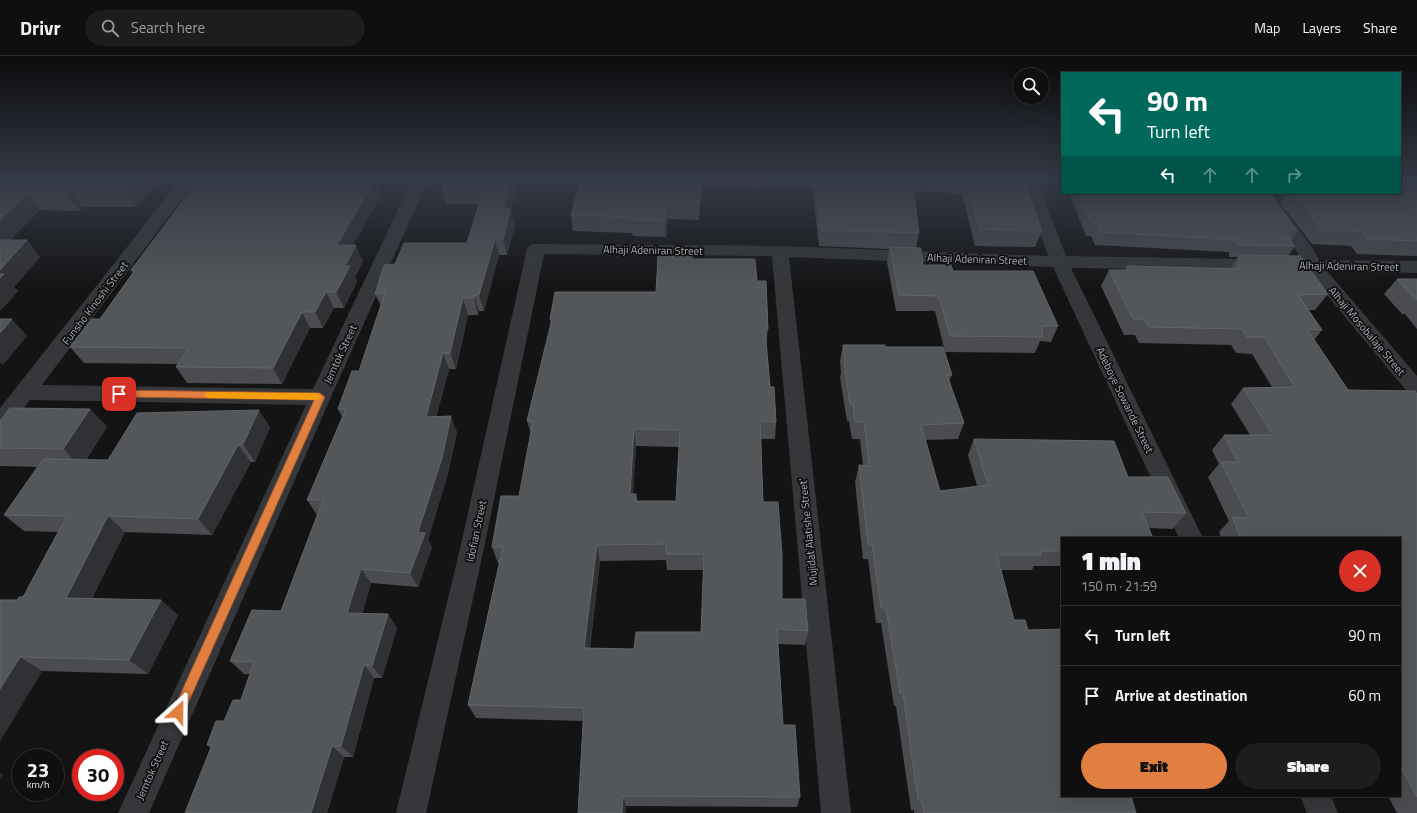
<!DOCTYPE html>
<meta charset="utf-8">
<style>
:root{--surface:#0f0f10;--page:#1d1d1e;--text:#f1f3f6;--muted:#9b9c9f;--line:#2f2f30;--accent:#e07f40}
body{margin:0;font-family:"Titillium Web",sans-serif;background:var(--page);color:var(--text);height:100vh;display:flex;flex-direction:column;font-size:15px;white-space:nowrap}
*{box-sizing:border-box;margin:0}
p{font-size:13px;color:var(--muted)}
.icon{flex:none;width:22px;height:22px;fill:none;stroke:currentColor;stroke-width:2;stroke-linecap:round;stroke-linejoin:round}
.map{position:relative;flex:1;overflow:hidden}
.side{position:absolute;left:1061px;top:481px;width:340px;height:260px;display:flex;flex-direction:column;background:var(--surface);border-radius:0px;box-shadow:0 4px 16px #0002,0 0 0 1px var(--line)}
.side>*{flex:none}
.hud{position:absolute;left:1061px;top:16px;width:340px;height:122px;border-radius:0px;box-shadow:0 4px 16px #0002,0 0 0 1px var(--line);background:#00695c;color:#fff;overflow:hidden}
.controls{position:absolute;left:1013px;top:12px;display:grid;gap:8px}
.controls a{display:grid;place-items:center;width:36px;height:36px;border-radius:50%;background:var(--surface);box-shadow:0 4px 16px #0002,0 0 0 1px var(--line);font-size:20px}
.speed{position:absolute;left:12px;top:693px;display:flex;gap:8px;font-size:20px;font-weight:700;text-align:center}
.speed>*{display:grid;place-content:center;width:52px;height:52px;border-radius:50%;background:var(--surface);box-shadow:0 4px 16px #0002,0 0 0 1px var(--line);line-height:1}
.speed small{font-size:10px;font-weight:400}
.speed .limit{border:6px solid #d22;background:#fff;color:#111}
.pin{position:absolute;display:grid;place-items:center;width:34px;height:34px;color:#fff;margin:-17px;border-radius:8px;box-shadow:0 2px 6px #0006}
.me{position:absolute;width:44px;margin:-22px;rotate:24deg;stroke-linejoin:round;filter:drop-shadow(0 0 3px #0008)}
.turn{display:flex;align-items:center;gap:14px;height:84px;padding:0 20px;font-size:18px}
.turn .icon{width:52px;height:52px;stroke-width:2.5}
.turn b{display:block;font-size:28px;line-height:34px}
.lanes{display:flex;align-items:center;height:38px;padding:0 20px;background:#0003;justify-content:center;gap:20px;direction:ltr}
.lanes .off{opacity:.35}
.round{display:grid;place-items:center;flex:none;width:42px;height:42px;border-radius:21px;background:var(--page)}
.overview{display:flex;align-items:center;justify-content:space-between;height:68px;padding:0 20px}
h1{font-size:24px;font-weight:800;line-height:30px}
.action{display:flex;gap:8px;margin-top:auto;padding:8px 20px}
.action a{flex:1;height:46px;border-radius:24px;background:var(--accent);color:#111;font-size:16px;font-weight:800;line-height:46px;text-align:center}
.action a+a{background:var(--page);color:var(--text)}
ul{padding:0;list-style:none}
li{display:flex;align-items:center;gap:12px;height:60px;padding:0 20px;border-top:1px solid var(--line)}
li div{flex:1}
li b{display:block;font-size:15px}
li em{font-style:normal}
header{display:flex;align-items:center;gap:24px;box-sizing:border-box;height:56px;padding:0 20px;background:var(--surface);border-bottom:1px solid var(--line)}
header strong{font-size:19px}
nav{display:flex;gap:22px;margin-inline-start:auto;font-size:14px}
.search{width:280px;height:36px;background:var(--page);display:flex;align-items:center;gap:10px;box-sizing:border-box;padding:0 14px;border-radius:22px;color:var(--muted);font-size:15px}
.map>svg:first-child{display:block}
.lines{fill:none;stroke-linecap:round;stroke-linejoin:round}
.minor{fill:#35373a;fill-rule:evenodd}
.wall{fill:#4a4c50;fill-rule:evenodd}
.shaded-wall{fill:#303134}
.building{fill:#54575a;stroke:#616468;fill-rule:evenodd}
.route{fill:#e07f40;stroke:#92532a}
.slow{fill:#f59e0b}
.labels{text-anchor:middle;stroke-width:3.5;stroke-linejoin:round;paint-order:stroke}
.street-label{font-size:11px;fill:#a7aeb4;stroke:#0f0f10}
</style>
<header>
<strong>Drivr</strong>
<div class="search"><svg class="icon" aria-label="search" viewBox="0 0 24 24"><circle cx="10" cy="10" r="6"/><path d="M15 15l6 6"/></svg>Search here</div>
<nav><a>Map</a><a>Layers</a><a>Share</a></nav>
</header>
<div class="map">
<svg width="1417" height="757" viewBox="0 0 1417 757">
<rect width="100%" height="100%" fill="#141415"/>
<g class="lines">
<g class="minor">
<path d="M180 124H196L42 329 313 333 412 124H428L331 341 149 757H118L306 349 30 344 8 374 0 376V352Z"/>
<path d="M1021 124H1037L1066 200 1301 204 1297 196 1255 137H1271L1312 191 1319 204 1417 205V217L1327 215 1417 320V342L1410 339 1307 215 1071 212 1203 482H1179L1053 211 789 201 851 757H821L772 200 544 198 483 497 426 757H396L459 497 527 193 530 189 536 188 780 190 1048 200Z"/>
<path d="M1300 740H1331L1338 757H1307Z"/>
</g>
</g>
<g class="wall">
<path d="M0 124H159L136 151H83L79 155 40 154 10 184H27L40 201 14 231 18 235 0 255Z"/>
<path d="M199 124H383L378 135 380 141 353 189 363 205 355 221 357 226 344 252H334L323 272H310L282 328 187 327 176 311 178 308 84 307 70 291 100 263 133 217 131 214Z"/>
<path d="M443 124H527L526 128H518L511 153 515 168 507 199H499L484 255H479L478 259H468L456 313H449L436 361 457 376 448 417 428 484 432 491 418 531 371 527 362 558H388L397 572 382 622H374L353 701H344L327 757H185L211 692 207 689 241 644 250 618H244L230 605 281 555 317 459 307 444 342 361 338 353 359 315 381 250 375 238 395 208 467 187 479 148H446L441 132Z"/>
<path d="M580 124H1023L1042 175 1035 191 975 190 962 138 914 134 919 177 916 192 923 209 953 215 1058 270 1051 286 1040 285 1035 297 945 296 935 255H896L887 206 889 193 819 190 812 131 761 129V131L702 130 699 164 668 163 666 181 633 180 632 177 573 175 571 159Z"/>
<path d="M1417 124V200L1357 198 1351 190 1312 188 1280 147 1287 137H1400Z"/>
<path d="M1069 137H1270L1297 175 1291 185 1295 190 1288 200 1328 238 1315 254H1309L1322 274 1314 284 1348 334 1417 338V757H1397L1388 740H1400V482H1221L1219 476 1229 465 1208 421 1219 408 1212 394 1224 379H1250L1231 348 1243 332 1272 331 1252 298 1236 297 1231 289 1139 287 1135 279H1124L1101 230 1109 214H1125L1127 210 1231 212 1238 201H1229V196L1095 189 1091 180H1086Z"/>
<path d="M692 203 757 225 768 273 766 290 770 331 776 366 775 383H761L763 446 782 543 808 575 805 589 778 588 783 669 800 741 797 751 626 750V757H578L583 665 476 662 468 649 499 507H498L492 491 519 440 531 378 527 365 551 268 550 263 656 236ZM636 390 679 391 676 445H637L636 438H633ZM666 504 667 514H704L701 576 634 593 590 592 600 505Z"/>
<path d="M1397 223H1417V273L1405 258H1402L1384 238Z"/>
<path d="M843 289 886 291 952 319 949 325 964 367 958 383 926 384 940 435 977 430 968 399 974 383 1128 421 1186 457 1173 473 1149 472 1062 482V510H1034L1032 514H1001L1014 564 1028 574 1136 757H914V754H911L896 650H894L881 567H876L868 503H863L855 426 859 409 863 410 860 383H852L849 365H847L840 322 841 317 840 305Z"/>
<path d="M90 353 107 371 86 404H108L270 371 255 406H251L212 479 125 476 92 542 178 559 148 618 42 615 0 685V544H17L23 541 58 476 24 475 4 459 38 411 0 410V392Z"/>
</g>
<g class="shaded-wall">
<path d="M134 124H159L136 151 125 135Z"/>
<path d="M370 124H383L378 135 380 141 344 205 337 189Z"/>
<path d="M512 124H518V128L511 153 515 168 507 199 503 183V152Z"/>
<path d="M701 124H702V130L699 164V148Z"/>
<path d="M72 134 83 151 79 155 68 138Z"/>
<path d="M27 138 40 154 0 195V164Z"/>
<path d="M667 147 668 163 666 181 665 165Z"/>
<path d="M495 183 499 199 484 255 479 239Z"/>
<path d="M27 184 40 201 14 231 18 235 0 255V214Z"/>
<path d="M356 189 363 205 355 221 357 226 344 252 336 236 345 210Z"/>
<path d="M326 236 334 252 323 272 315 256Z"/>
<path d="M474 239 479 255 478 259 474 242Z"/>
<path d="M463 242 468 259 456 313 450 297Z"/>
<path d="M302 256 310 272 282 328 273 312Z"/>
<path d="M12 263 27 280 3 309 0 306V277Z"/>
<path d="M443 297 449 313 432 377 426 361Z"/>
<path d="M90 353 107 371 81 411 63 393Z"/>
<path d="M259 354 270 371 255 406 243 388Z"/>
<path d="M451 360 457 376 448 417 428 484 432 491 418 531 410 517 418 476Z"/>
<path d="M634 373 636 390 632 454 630 438Z"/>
<path d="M238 389 251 406 212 479 198 463Z"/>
<path d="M108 460 125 476 85 557 66 542Z"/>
<path d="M597 489 600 505 588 606 584 592Z"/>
<path d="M361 513 371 527 358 571 347 557Z"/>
<path d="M161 544 178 559 148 618 129 604Z"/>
<path d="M388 558 397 572 382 622 372 610Z"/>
<path d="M20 601 42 615 0 685V633Z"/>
<path d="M364 609 374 622 353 701 341 690Z"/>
<path d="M332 690 344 701 327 757H311Z"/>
<path d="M0 717 3 718 0 723Z"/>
<path d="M623 740 626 750V757H622Z"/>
</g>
<g class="building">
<path d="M0 124H134L125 135 72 134 68 138H27L0 164Z"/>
<path d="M199 124H370V125H374L337 189H356L345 210H350L336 236H326L315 256H302L273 312 176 311 188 292 70 291 92 263H100L135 214H131Z"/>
<path d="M443 124H512L503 152H511L503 183H495L479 239H474V242H463L450 297H443L426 361 451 360 442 402 418 476 425 477 410 517 361 513 347 557 388 558 372 610 364 609 341 690H332L311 757H185L212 689H207L216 665H224L233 644H241L254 606 230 605 252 554 281 555 323 444H307L346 353H338L352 315H359L385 237 375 238 384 209 395 208 404 187H467L484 132H441Z"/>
<path d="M580 124H701L699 148 667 147 665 165 631 164 632 161 571 159Z"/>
<path d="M815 124H912L919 177 821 174Z"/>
<path d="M967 124H1023L1042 175 980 173Z"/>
<path d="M1400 124H1417V185L1368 183 1362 175 1322 174 1294 137H1400Z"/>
<path d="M1079 137H1270L1297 175 1283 174 1295 190 1237 189V184L1100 176 1097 167H1091Z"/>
<path d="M0 184H27L0 214Z"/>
<path d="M890 191 921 192 923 209H951L953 215H1033L1058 270H1043L1042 281 950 280 939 240 899 239Z"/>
<path d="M1239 199 1300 200 1328 238 1298 239 1322 274 1307 273 1348 334 1415 335 1417 338V741L1402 713H1400V482H1241L1232 461 1249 462 1221 406H1238L1224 379H1273L1243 332 1295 331 1264 281H1247L1242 273 1148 271 1144 263H1133L1109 214H1127V210L1238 213Z"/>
<path d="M658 200H692V203H755L757 225H766L768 273H765L770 331H774L776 366 760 365 763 446H778L782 499V543H805L808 575 777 573 783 669H795L800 741 623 740 622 757H578L584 652 468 649 503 491H492L501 440H519L533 365H527L552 263H550L555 236H656ZM634 373 680 374 676 445H636V438H630ZM666 488V498H704L701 576H636L634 593 584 592 597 489Z"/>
<path d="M0 218H4L0 222Z"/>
<path d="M1397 223H1417V243H1415Z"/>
<path d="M0 263H12L0 277Z"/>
<path d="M843 289H885L886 291H943L952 319H947L964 367 921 369 940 435 988 429 974 383 1114 385 1128 421H1168L1186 457 1142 456 1153 482H1062V495H1040L1041 499H997L1014 564H1025L1028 574 1062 573V740H1131L1136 757H924L921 744H918L903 637H900L886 552H881L872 488H868L859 409 869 410 864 366H855L853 348H850L844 305H845Z"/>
<path d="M10 352 90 353 63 393 0 392V365Z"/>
<path d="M259 354 243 388 238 389 198 463 108 460 66 542 161 544 129 604 20 601 0 633V544H17L19 541H23L67 460 4 459 43 403 108 404 137 357Z"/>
</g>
<linearGradient id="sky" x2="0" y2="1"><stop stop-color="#0b0b0c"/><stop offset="0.54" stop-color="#343a46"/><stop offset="1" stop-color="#343a46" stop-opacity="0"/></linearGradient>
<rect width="1417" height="230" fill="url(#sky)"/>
<path class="route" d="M119 334 320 337 325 341 182 661 178 662 174 661 172 656 174 652 314 344 119 341 115 338Z"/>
<path class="slow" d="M208 336 317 337 322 341 317 344 208 342 203 339Z"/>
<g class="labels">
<g class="street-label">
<text transform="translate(653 194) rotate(1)" y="4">Alhaji Adeniran Street</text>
<text transform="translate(977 203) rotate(2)" y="4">Alhaji Adeniran Street</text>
<text transform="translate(1349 210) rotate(1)" y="4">Alhaji Adeniran Street</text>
<text transform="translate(95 247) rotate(-53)" y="4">Funsho Kinoshi Street</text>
<text transform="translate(1367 275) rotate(50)" y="4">Alhaji Mosobalaje Street</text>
<text transform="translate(340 298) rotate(-65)" y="4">Jemtok Street</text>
<text transform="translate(1125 344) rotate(64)" y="4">Adeboye Sowande Street</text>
<text transform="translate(476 475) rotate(-78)" y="4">Idofian Street</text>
<text transform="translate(808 476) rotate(-96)" y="4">Mujidat Alatishe Street'</text>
<text transform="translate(152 714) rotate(-66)" y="4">Jemtok Street</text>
</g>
</g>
</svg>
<div class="controls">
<a><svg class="icon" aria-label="search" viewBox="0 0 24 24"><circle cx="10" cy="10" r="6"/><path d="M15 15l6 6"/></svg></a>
</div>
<div class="speed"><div>23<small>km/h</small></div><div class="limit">30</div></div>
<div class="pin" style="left:119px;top:338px;background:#d93025"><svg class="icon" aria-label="arrive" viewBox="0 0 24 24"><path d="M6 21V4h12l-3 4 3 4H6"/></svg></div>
<svg class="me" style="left:178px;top:656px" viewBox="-20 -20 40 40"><path d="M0-17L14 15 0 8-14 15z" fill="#e07f40" stroke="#fff" stroke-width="4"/></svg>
<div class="hud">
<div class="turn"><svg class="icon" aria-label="left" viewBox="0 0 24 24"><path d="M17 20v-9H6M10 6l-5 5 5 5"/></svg><div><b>90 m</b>Turn left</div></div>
<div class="lanes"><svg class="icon" aria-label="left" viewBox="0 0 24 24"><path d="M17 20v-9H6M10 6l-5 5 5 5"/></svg><svg class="icon off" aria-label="ahead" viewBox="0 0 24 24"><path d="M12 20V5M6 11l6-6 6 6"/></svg><svg class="icon off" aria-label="ahead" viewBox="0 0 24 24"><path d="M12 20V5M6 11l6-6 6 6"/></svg><svg class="icon off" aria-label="right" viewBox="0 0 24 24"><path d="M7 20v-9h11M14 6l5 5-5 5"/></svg></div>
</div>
<section class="side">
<div class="overview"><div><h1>1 min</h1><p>150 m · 21:59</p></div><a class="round" style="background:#d93025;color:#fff"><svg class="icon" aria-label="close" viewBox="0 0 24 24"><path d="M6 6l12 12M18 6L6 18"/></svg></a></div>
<ul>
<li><svg class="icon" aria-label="left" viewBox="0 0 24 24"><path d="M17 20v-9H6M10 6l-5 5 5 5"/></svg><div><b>Turn left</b></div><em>90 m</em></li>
<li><svg class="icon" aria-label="arrive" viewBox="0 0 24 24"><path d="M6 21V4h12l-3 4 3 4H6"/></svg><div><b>Arrive at destination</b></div><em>60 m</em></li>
</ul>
<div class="action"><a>Exit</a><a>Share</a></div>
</section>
</div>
